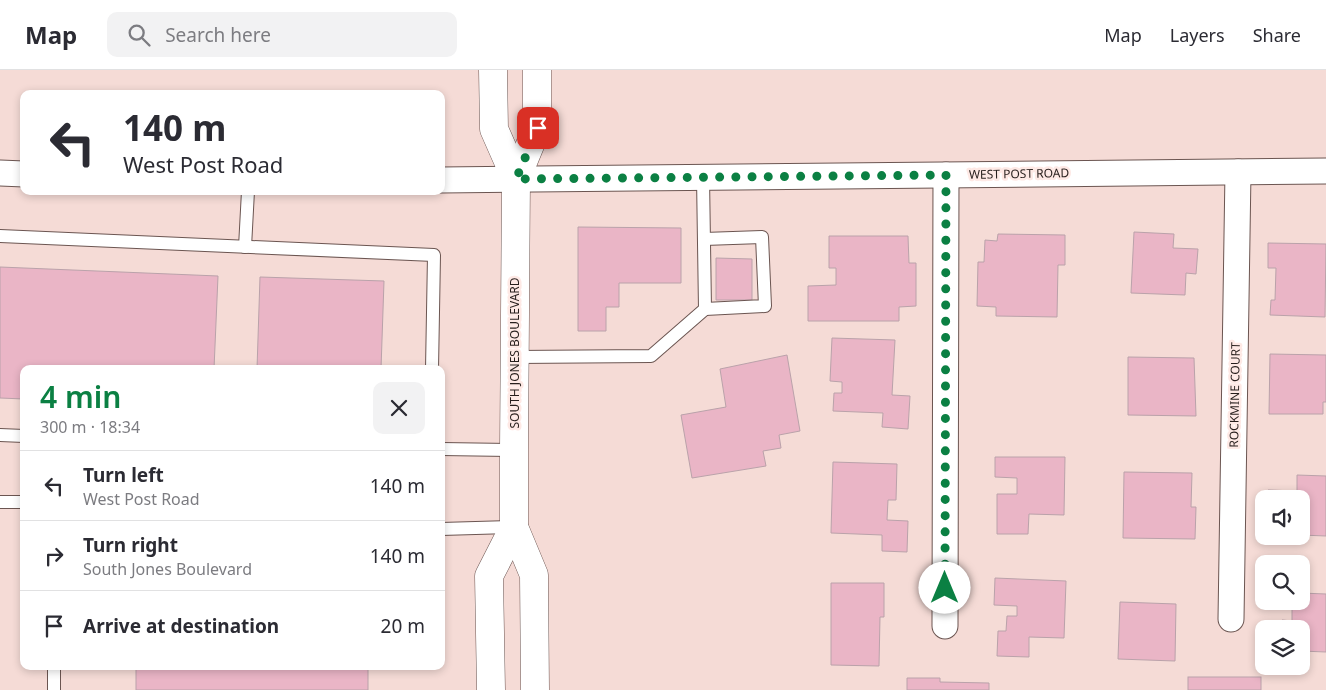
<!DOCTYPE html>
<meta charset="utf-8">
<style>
:root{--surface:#fff;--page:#f2f2f3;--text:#2b2b33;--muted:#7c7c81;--line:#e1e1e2;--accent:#0b8043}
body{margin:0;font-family:"Noto Sans",sans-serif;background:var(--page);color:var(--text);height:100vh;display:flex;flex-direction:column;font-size:19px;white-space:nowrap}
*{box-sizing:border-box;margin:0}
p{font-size:16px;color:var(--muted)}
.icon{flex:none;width:28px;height:28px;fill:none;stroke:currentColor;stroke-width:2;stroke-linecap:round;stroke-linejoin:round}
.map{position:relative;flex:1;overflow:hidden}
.panel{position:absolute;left:20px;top:295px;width:425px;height:305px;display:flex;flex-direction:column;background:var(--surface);border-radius:10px;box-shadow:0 2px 8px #0003}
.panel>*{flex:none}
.top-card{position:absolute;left:20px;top:20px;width:425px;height:105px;border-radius:10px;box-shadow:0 2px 8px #0003;background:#fff;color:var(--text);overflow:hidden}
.fabs{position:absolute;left:1255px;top:420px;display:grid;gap:10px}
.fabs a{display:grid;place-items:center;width:55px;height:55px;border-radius:10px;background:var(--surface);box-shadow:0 2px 8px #0003;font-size:25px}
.pin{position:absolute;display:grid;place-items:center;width:42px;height:42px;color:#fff;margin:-21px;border-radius:10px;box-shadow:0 2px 8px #0006}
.me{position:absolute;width:55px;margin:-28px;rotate:0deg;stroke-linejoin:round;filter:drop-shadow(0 0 4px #0008)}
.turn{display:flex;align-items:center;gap:18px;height:105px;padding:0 20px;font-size:22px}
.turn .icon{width:65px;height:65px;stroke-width:2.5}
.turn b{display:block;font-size:35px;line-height:42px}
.round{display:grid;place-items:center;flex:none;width:52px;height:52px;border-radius:10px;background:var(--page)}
.head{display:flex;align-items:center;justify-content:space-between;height:85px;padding:0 20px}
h1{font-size:30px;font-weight:600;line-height:38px;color:var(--accent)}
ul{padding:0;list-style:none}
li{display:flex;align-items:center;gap:15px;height:70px;padding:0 20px;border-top:1px solid var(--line)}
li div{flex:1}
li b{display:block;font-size:19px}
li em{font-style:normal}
header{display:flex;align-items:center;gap:30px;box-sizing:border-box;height:70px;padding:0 25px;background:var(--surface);border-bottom:1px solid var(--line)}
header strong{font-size:24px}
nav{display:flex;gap:28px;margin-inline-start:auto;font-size:18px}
.search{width:350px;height:45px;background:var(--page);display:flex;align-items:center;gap:12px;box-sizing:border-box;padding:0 18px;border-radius:10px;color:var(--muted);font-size:19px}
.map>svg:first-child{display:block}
.building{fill:#eab5c6;stroke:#baa2aa}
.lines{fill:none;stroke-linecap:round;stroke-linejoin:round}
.service-casing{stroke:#6b5551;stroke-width:14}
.minor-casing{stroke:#6b5551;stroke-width:27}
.primary-casing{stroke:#6b5551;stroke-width:29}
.service{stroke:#fff;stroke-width:12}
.minor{stroke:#fff;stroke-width:25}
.primary{stroke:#fff;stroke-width:28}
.route{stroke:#0b8043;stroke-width:9;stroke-dasharray:0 16.2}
.labels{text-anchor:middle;stroke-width:5;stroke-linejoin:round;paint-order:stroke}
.street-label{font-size:12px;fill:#271e1c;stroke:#fee9e5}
</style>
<header>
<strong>Map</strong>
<div class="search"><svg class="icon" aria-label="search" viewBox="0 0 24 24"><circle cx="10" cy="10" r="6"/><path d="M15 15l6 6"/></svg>Search here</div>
<nav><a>Map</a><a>Layers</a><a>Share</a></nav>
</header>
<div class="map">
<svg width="1326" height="620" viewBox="0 0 1326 620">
<rect width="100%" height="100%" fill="#f5dbd6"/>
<g class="building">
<path d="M578 157 681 158V213H619V237H606V261H578Z"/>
<path d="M1134 162 1174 164 1173 178 1198 179 1196 204 1186 203 1185 225 1131 223Z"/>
<path d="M998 164 1065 165V195H1058L1057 247 996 246V237L977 236 978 192H984L985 170 997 171Z"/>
<path d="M829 166H908L909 193H916V236L899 237V251H808V216L836 215V198H829Z"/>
<path d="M1268 173 1326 174 1325 247 1270 245 1271 230H1275L1276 198H1268Z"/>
<path d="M716 188 752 189V230H716Z"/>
<path d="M0 197 218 206 214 299H24V329L0 328Z"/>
<path d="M260 207 384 211 381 299H257Z"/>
<path d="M832 268 895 270 892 325 910 326 908 359 882 357 883 343 833 341 834 323H842V312L830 311Z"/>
<path d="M1270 284 1326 285V332H1323V344H1269Z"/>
<path d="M787 285 800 361 779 365 781 378 763 381 766 396 692 408 681 345 726 337 720 299Z"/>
<path d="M1128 287 1194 288 1196 346 1128 345Z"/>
<path d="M995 387H1065L1064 445 1029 444 1028 464H997V424H1017V408L995 407Z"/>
<path d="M833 392 897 394 896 430H888L887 450 908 451 907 482 882 481V465L831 463Z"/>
<path d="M1124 402 1192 403 1191 437H1196L1195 469 1123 468Z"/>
<path d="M1297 405 1326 406V466L1301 465V429H1268V420L1297 421Z"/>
<path d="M995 508 1066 511 1064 568 1029 567V587L997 586 998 561H1006L1007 546H1017V536L994 535Z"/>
<path d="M831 513H884V547H880L879 596 831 595Z"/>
<path d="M1301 523 1326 524V582L1301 581V559H1282V550L1292 551V531H1301Z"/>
<path d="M1120 532 1176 534 1175 591 1118 589Z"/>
<rect x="136" y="596" width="232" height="24"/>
<rect x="1188" y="607" width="73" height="13"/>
<path d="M907 608H940V612L989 613V620H907Z"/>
</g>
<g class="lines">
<g class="service-casing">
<g id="service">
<path d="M0 166 434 185 432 299"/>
<path d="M704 169 762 167 765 236 705 239"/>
<path d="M245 177 248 121"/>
<path d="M515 287 651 286 705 239 703 107"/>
<path d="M0 365 24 366"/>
<path d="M441 379 514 380"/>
<path d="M0 432H24"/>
<path d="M441 459 514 457"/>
<path d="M54 596V620"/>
</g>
</g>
<g class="minor-casing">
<g id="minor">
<path d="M0 103 24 104"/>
<path d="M441 110 1326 101"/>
<path d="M1231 549 1238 102"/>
<path d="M945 556 946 105"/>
</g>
</g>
<g class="primary-casing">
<g id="primary">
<path d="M493 0 494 59 516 109"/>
<path d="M491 620 489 506 514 457"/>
<path d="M535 620 534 505 514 457V380L516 109 537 58V0"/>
</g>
</g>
<use href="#service" class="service"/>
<use href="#minor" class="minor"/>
<use href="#primary" class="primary"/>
</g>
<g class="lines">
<path class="route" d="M538 58 516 109 946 105 945 518"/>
</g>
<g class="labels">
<g class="street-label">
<text transform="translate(1019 104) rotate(-1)" y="4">WEST POST ROAD</text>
<text transform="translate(515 283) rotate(-90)" y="4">SOUTH JONES BOULEVARD</text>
<text transform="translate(1235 325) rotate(-89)" y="4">ROCKMINE COURT</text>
</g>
</g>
</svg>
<div class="fabs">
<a><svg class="icon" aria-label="sound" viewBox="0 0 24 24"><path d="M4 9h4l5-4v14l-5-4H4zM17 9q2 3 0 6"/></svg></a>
<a><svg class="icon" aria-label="search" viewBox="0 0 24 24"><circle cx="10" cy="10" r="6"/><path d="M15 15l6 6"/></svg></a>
<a><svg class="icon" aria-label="layers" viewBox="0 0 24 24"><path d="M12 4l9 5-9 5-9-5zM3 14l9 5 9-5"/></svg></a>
</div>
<div class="pin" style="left:538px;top:58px;background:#d93025"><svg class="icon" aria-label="arrive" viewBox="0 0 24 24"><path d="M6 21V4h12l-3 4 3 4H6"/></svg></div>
<svg class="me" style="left:945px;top:518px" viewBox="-20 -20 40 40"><circle r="19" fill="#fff"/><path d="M0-13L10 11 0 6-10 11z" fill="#0b8043"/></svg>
<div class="top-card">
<div class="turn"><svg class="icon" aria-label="left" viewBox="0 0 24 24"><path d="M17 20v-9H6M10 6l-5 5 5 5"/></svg><div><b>140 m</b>West Post Road</div></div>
</div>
<section class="panel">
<div class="head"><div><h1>4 min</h1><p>300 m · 18:34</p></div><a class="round"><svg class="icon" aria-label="close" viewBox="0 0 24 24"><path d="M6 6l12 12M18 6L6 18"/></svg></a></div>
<ul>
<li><svg class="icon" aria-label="left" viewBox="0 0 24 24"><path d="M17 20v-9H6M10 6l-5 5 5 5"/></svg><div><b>Turn left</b><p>West Post Road</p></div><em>140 m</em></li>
<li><svg class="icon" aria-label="right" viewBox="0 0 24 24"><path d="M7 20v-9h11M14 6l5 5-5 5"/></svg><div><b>Turn right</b><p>South Jones Boulevard</p></div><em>140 m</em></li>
<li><svg class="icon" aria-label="arrive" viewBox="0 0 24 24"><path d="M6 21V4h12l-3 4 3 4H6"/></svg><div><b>Arrive at destination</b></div><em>20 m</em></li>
</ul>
</section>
</div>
